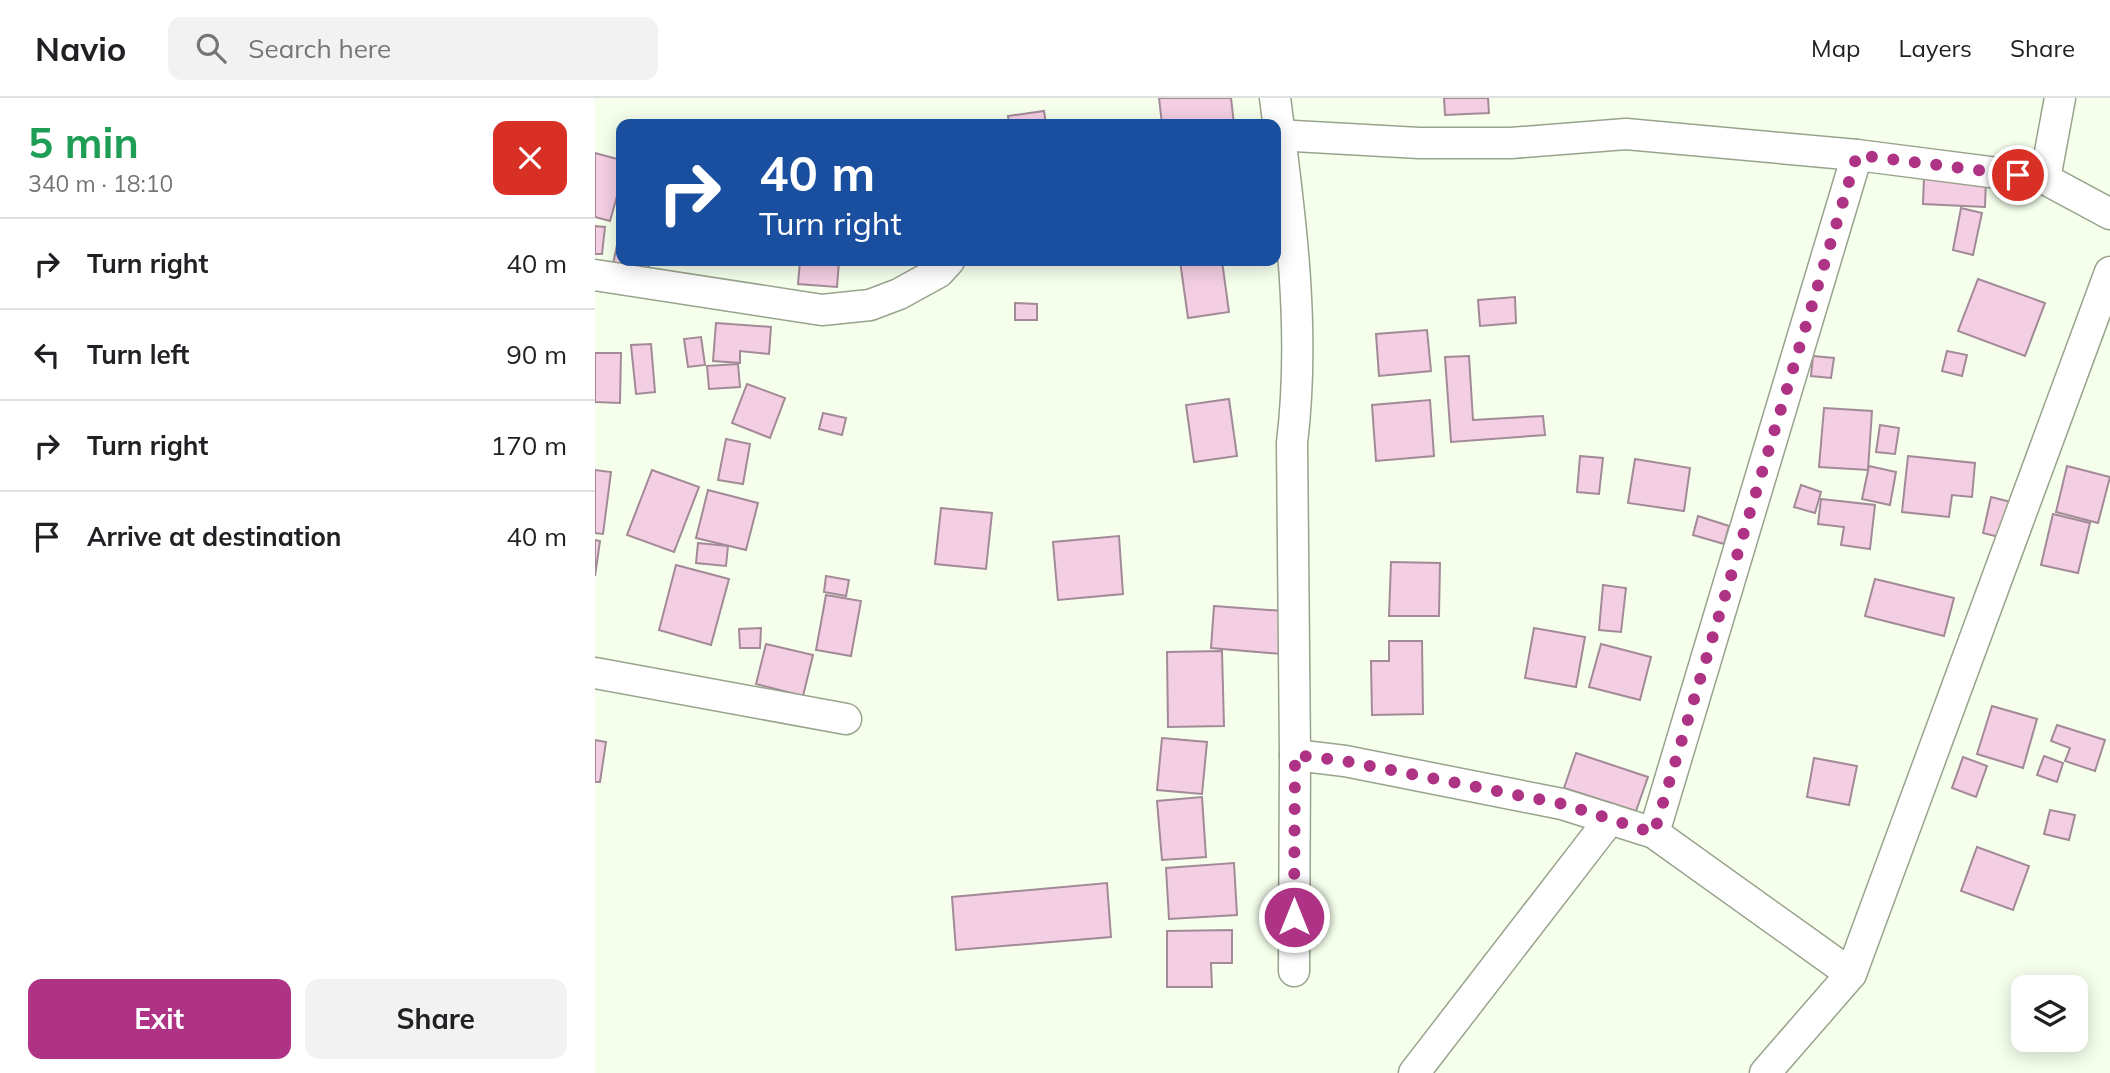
<!DOCTYPE html>
<meta charset="utf-8">
<style>
:root{--surface:#fff;--page:#f2f2f2;--text:#202124;--muted:#757577;--line:#e0e0e0;--accent:#ae3385}
body{margin:0;font-family:Mulish,sans-serif;background:var(--page);color:var(--text);height:100vh;display:flex;flex-direction:column;font-size:26px;white-space:nowrap}
*{box-sizing:border-box;margin:0}
p{font-size:23px;color:var(--muted)}
.icon{flex:none;width:38px;height:38px;fill:none;stroke:currentColor;stroke-width:2;stroke-linecap:round;stroke-linejoin:round}
.map{position:relative;flex:1;overflow:hidden}
.details{display:flex;flex-direction:column;background:var(--surface);width:595px}
.details>*{flex:none}
.top-card{position:absolute;left:21px;top:21px;width:665px;height:147px;border-radius:14px;box-shadow:0 4px 18px #0003;background:#1a4fa0;color:#fff;overflow:hidden}
.fabs{position:absolute;left:1416px;top:877px;display:grid;gap:14px}
.fabs a{display:grid;place-items:center;width:77px;height:77px;border-radius:14px;background:var(--surface);box-shadow:0 4px 18px #0003;font-size:35px}
.pin{position:absolute;display:grid;place-items:center;width:60px;height:60px;color:#fff;margin:-30px;border:4px solid #fff;border-radius:50%;box-shadow:0 2px 7px #0007}
.me{position:absolute;width:77px;margin:-38px;rotate:0deg;stroke-linejoin:round;filter:drop-shadow(0 0 5px #0008)}
.turn{display:flex;align-items:center;gap:24px;height:147px;padding:0 28px;font-size:32px}
.turn .icon{width:91px;height:91px;stroke-width:2.5}
.turn b{display:block;font-size:49px;line-height:60px}
.round{display:grid;place-items:center;flex:none;width:74px;height:74px;border-radius:14px;background:var(--page)}
.summary{display:flex;align-items:center;justify-content:space-between;height:119px;padding:0 28px}
h1{font-size:42px;font-weight:700;line-height:52px;color:#1e9e55}
.cta{display:flex;gap:14px;margin-top:auto;padding:14px 28px}
.cta a{flex:1;height:80px;border-radius:14px;background:var(--accent);color:#fff;font-size:28px;font-weight:700;line-height:80px;text-align:center}
.cta a+a{background:var(--page);color:var(--text)}
ul{padding:0;list-style:none}
li{display:flex;align-items:center;gap:21px;height:91px;padding:0 28px;border-top:2px solid var(--line)}
li div{flex:1}
li b{display:block;font-size:26px}
li em{font-style:normal}
header{display:flex;align-items:center;gap:42px;box-sizing:border-box;height:98px;padding:0 35px;background:var(--surface);border-bottom:2px solid var(--line)}
header strong{font-size:33px}
nav{display:flex;gap:38px;margin-inline-start:auto;font-size:24px}
.search{width:490px;height:63px;background:var(--page);display:flex;align-items:center;gap:18px;box-sizing:border-box;padding:0 24px;border-radius:14px;color:var(--muted);font-size:26px}
main{display:flex;flex:1;min-height:0}
.map>svg:first-child{display:block}
.building{fill:#f4cee3;stroke:#a28a97;stroke-width:2}
.lines{fill:none;stroke-linecap:round;stroke-linejoin:round}
.minor-casing{stroke:#98a38d;stroke-width:33}
.minor{stroke:#fff;stroke-width:30}
.route{stroke:#ae3385;stroke-width:12;stroke-dasharray:0 21.6}
</style>
<header>
<strong>Navio</strong>
<div class="search"><svg class="icon" aria-label="search" viewBox="0 0 24 24"><circle cx="10" cy="10" r="6"/><path d="M15 15l6 6"/></svg>Search here</div>
<nav><a>Map</a><a>Layers</a><a>Share</a></nav>
</header>
<main>
<section class="details">
<div class="summary"><div><h1>5 min</h1><p>340 m · 18:10</p></div><a class="round" style="background:#d93025;color:#fff"><svg class="icon" aria-label="close" viewBox="0 0 24 24"><path d="M6 6l12 12M18 6L6 18"/></svg></a></div>
<ul>
<li><svg class="icon" aria-label="right" viewBox="0 0 24 24"><path d="M7 20v-9h11M14 6l5 5-5 5"/></svg><div><b>Turn right</b></div><em>40 m</em></li>
<li><svg class="icon" aria-label="left" viewBox="0 0 24 24"><path d="M17 20v-9H6M10 6l-5 5 5 5"/></svg><div><b>Turn left</b></div><em>90 m</em></li>
<li><svg class="icon" aria-label="right" viewBox="0 0 24 24"><path d="M7 20v-9h11M14 6l5 5-5 5"/></svg><div><b>Turn right</b></div><em>170 m</em></li>
<li><svg class="icon" aria-label="arrive" viewBox="0 0 24 24"><path d="M6 21V4h12l-3 4 3 4H6"/></svg><div><b>Arrive at destination</b></div><em>40 m</em></li>
</ul>
<div class="cta"><a>Exit</a><a>Share</a></div>
</section>
<div class="map">
<svg width="1515" height="975" viewBox="0 0 1515 975">
<rect width="100%" height="100%" fill="#f5ffec"/>
<g class="building">
<path d="M564 0H636L639 26H567Z"/>
<path d="M849 0H893L894 15 850 17Z"/>
<path d="M449 13 451 26H414L413 18Z"/>
<path d="M0 55 26 62V84L15 123 0 119Z"/>
<path d="M1329 79 1391 81 1390 109 1328 106Z"/>
<path d="M1366 110 1387 115 1378 157 1358 152Z"/>
<path d="M0 128 10 129 7 156H0Z"/>
<path d="M26 128V163H55L52 178 17 171Z"/>
<path d="M205 163H244L242 189 203 186Z"/>
<path d="M585 163H627L634 214 593 220Z"/>
<path d="M1383 181 1450 205 1430 258 1363 233Z"/>
<path d="M920 199 921 225 885 228 883 202Z"/>
<path d="M420 205 442 206V222H420Z"/>
<path d="M121 225 176 229 174 256 145 253V265L118 263Z"/>
<path d="M832 232 836 273 784 278 781 236Z"/>
<path d="M106 239 110 267 93 269 89 241Z"/>
<path d="M56 246 60 294 41 296 36 247Z"/>
<path d="M1352 253 1372 257 1367 278 1347 273Z"/>
<path d="M0 255H26L25 305 0 304Z"/>
<path d="M874 258 878 322 948 318 950 337 856 344 850 259Z"/>
<path d="M1218 258 1239 260 1236 280 1216 278Z"/>
<path d="M143 266 145 289 114 291 112 268Z"/>
<path d="M152 286 190 300 175 340 137 325Z"/>
<path d="M634 301 642 358 599 364 591 307Z"/>
<path d="M835 302 839 358 781 363 777 307Z"/>
<path d="M1229 310 1277 313 1273 372 1224 369Z"/>
<path d="M228 315 251 320 247 337 224 331Z"/>
<path d="M1285 327 1304 330 1300 356 1281 354Z"/>
<path d="M131 341 155 346 148 386 123 382Z"/>
<path d="M985 358 1008 360 1004 396 982 394Z"/>
<path d="M1313 358 1380 365 1377 399 1357 397 1354 419 1307 414Z"/>
<path d="M1040 361 1095 370 1089 413 1033 405Z"/>
<path d="M1274 368 1301 374 1295 407 1267 401Z"/>
<path d="M1472 368 1515 379 1503 425 1461 414Z"/>
<path d="M0 372 16 374 8 436 0 435Z"/>
<path d="M57 372 104 389 79 454 32 437Z"/>
<path d="M1206 387 1226 394 1220 415 1199 409Z"/>
<path d="M113 392 163 405 151 452 101 440Z"/>
<path d="M1396 399 1416 404 1408 440 1388 435Z"/>
<path d="M1226 401 1280 407 1275 451 1246 447 1249 429 1223 426Z"/>
<path d="M346 410 397 415 391 471 340 466Z"/>
<path d="M1458 416 1495 425 1483 475 1446 467Z"/>
<path d="M1103 418 1134 428 1129 446 1098 437Z"/>
<path d="M524 438 528 496 463 502 458 444Z"/>
<path d="M0 442 5 443 0 478Z"/>
<path d="M103 445 133 448 131 468 101 465Z"/>
<path d="M796 464 845 465 844 518H794Z"/>
<path d="M81 467 134 481 116 547 64 532Z"/>
<path d="M231 478 254 482 251 498 229 494Z"/>
<path d="M1280 481 1359 500 1349 538 1270 518Z"/>
<path d="M1008 487 1031 490 1026 534 1004 532Z"/>
<path d="M231 497 266 503 256 558 221 552Z"/>
<path d="M619 508 689 513 686 556 616 550Z"/>
<path d="M166 530 165 550H145L144 531Z"/>
<path d="M939 530 990 539 981 589 930 580Z"/>
<path d="M794 543H827L828 616 777 617 776 563H794Z"/>
<path d="M171 546 218 557 208 598 161 586Z"/>
<path d="M1006 546 1056 559 1045 602 994 589Z"/>
<path d="M627 553 629 628 573 629 572 554Z"/>
<path d="M1397 608 1442 621 1428 670 1382 656Z"/>
<path d="M1462 627 1510 642 1500 673 1470 663 1475 650 1456 643Z"/>
<path d="M567 640 612 644 607 696 562 692Z"/>
<path d="M0 642 11 644 5 684H0Z"/>
<path d="M981 655 1053 679 1041 713 969 690Z"/>
<path d="M1449 658 1468 665 1462 684 1442 677Z"/>
<path d="M1368 659 1392 668 1381 699 1357 690Z"/>
<path d="M1219 660 1262 668 1254 707 1212 699Z"/>
<path d="M607 699 611 759 567 762 562 703Z"/>
<path d="M1455 712 1480 717 1474 742 1449 736Z"/>
<path d="M1382 749 1434 768 1418 812 1366 793Z"/>
<path d="M639 765 642 817 574 821 571 770Z"/>
<path d="M512 785 516 839 361 852 357 799Z"/>
<path d="M637 832V865H616L617 889H572V833Z"/>
</g>
<g class="lines">
<g class="minor-casing">
<g id="minor">
<path d="M680 0C695 114 711 230 697 345L700 657 699 873"/>
<path d="M681 37 824 45H916L1031 36 1262 57 1450 81 1515 116"/>
<path d="M1450 81 1465 0"/>
<path d="M0 177 227 212 275 207 304 196 344 174 354 163"/>
<path d="M0 575 251 621"/>
<path d="M700 657 750 663 967 706 1059 735 1256 876"/>
<path d="M1059 735 1262 57"/>
<path d="M819 975 1015 721"/>
<path d="M1170 975 1256 876 1515 174"/>
</g>
</g>
<use href="#minor" class="minor"/>
</g>
<g class="lines">
<path class="route" d="M699 819 700 657 750 663 968 706 1059 735 1262 57 1423 77"/>
</g>
</svg>
<div class="fabs">
<a><svg class="icon" aria-label="layers" viewBox="0 0 24 24"><path d="M12 4l9 5-9 5-9-5zM3 14l9 5 9-5"/></svg></a>
</div>
<div class="pin" style="left:1423px;top:77px;background:#d93025"><svg class="icon" aria-label="arrive" viewBox="0 0 24 24"><path d="M6 21V4h12l-3 4 3 4H6"/></svg></div>
<svg class="me" style="left:699px;top:819px" viewBox="-20 -20 40 40"><circle r="17" fill="#ae3385" stroke="#fff" stroke-width="3"/><path d="M0-11L8 9 0 5-8 9z" fill="#fff"/></svg>
<div class="top-card">
<div class="turn"><svg class="icon" aria-label="right" viewBox="0 0 24 24"><path d="M7 20v-9h11M14 6l5 5-5 5"/></svg><div><b>40 m</b>Turn right</div></div>
</div>
</div>
</main>
